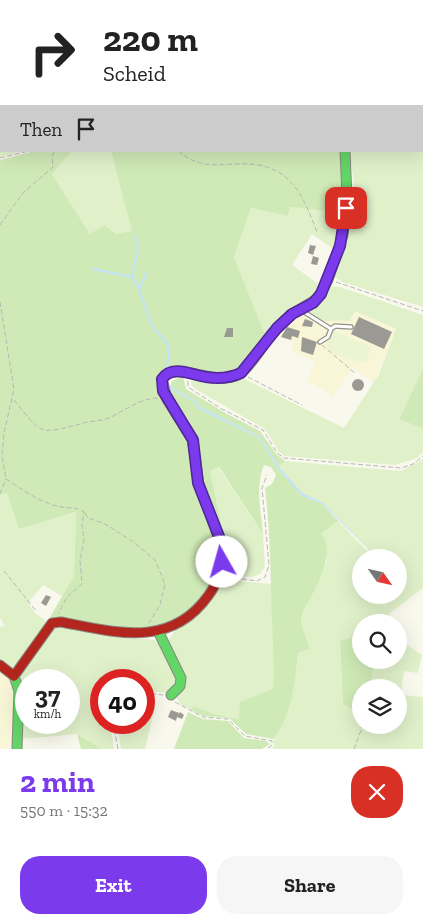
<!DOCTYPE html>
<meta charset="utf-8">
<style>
:root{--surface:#fff;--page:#f6f6f6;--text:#222;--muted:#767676;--accent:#7c3aed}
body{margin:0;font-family:"Zilla Slab",serif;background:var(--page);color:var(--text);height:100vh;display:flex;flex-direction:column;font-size:19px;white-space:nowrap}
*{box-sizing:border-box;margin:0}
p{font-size:16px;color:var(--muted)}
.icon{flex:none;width:28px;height:28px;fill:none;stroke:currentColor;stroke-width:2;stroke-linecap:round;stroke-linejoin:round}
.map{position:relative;height:749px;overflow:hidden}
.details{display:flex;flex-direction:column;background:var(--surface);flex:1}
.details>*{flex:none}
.top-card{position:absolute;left:0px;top:0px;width:424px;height:152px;box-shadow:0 5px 20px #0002;background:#fff;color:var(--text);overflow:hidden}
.needle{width:32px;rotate:124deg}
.tools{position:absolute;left:352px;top:549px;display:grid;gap:10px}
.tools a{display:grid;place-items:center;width:55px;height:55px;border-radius:50%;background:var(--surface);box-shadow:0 5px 20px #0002;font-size:25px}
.speed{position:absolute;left:15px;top:669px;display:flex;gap:10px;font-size:25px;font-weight:700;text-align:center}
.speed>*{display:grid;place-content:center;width:65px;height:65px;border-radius:50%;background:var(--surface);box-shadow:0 5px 20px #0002;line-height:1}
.speed small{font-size:12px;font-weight:400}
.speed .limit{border:8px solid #d22;background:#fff;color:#111}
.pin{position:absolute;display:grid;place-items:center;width:42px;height:42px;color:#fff;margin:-21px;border-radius:10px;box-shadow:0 2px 8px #0006}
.me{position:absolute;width:55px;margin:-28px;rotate:353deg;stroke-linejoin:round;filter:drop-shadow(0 0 4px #0008)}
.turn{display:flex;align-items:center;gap:18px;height:105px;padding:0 20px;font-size:22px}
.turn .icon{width:65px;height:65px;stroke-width:2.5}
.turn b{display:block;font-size:35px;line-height:42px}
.then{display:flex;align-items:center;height:48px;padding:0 20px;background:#0003;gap:10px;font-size:19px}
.round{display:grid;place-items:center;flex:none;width:52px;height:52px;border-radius:20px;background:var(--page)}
.headline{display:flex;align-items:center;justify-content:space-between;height:85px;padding:0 20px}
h1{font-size:30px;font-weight:700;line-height:38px;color:var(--accent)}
.button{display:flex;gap:10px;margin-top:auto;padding:10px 20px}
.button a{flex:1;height:58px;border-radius:20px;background:var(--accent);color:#fff;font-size:20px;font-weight:700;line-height:58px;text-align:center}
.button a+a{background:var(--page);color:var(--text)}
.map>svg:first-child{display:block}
.farmland{fill:#f8f6d7}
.green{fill:#e0f1ca;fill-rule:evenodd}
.forest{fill:#d0eab7}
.pitch{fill:#ebf5d4}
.water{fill:#bfe2f8}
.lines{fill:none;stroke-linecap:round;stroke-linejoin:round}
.stream{stroke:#bfe2f8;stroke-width:2}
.building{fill:#9b9993}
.lane-casing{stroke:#92918c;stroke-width:5.5}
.fast-casing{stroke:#888883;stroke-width:11}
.slow-casing{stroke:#888883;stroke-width:11}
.jam-casing{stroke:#888883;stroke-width:11}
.path{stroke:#b7b7b5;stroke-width:1;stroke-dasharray:5 2.5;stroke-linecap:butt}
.lane{stroke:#fefefc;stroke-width:3}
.fast{stroke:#63d668;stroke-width:9}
.slow{stroke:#ff974d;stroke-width:9}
.jam{stroke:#b3261e;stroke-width:9}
.route-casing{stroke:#51269a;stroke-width:12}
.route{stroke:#7c3aed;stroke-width:9}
</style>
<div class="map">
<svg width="423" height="749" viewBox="0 0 423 749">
<rect width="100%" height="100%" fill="#f9f8ed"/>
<g class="farmland">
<path d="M145 0H236L145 1Z"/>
<path d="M305 311 347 321 352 319 355 311 396 329 374 382 352 368 333 396 307 381 315 362 291 351 293 341 275 334 286 323Z"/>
<path d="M0 670 15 685 14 744 9 742 8 749H0Z"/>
</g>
<g class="green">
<path d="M0 0H142L1 1V151H23L0 157Z"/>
<path d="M423 64V307L342 282 333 275C345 248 354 220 354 190 354 177 351 164 349 151H422Z"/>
<path d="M72 151H111L133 231 116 235 90 234 52 174Z"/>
<path d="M290 207 344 213 335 250 312 234 292 265 321 286 314 296 265 334 234 257 251 208 288 216Z"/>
<path d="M328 286 340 287 423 315V369L399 419 423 429V452L417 458 395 465 284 456 279 452 265 429 195 389 191 384 192 378 213 381 240 377 344 428 379 374 396 329 355 311 350 321H347C332 319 314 326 305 311Z"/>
<path d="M423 459V588L389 614 392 622H361V634L355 630 349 639 340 641 343 704 361 713V725H399V688L370 687 375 660H399V637L403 642 422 655 418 673 404 671 401 695 423 697V749H271L274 746 273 739C293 714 295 684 298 653L310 649 301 623 302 614 327 562 321 534 338 521 373 557 361 558V595H384L385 610 386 595H399V558L376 557 323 503 302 494 279 467 285 461 401 471Z"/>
<path d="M218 467 263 534 265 567 260 574 252 577 240 576 227 569 226 546 210 471Z"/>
<path d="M7 492 19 529 76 512 74 576 62 596 43 585 28 603 36 614 47 622 21 662 13 670 8 668 0 659V627L5 626 0 618V495Z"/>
<path d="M227 580 271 584 275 654 273 690 239 719 214 714 194 706 190 709 180 704 176 696 183 686 168 643C173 626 191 622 202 610 211 600 216 587 227 580Z"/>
<path d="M62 626 115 636 154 640 164 649 179 682 168 693 144 691V680H101V722L110 723 114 749H102L77 734 21 739V675L53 627ZM26 680H69V722H26Z"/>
<path d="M144 699 156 703 145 749H121L117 723 144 722Z"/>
</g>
<g class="forest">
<path d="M236 0H423V2L235 1Z"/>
<path d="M35 151H72L52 174 90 234 104 225 116 234 132 231 111 151H342L344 213 290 207 288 216 251 208 234 257 265 334C257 345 251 361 240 369 223 381 187 368 167 368L156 380C160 404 183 421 189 444 193 456 191 469 194 481 201 507 217 530 219 557 220 572 211 587 202 598 159 648 105 626 50 617L74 576 76 512 19 529 7 493 0 495V160Z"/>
<path d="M423 369V429L399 419Z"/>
<path d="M183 376 186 389 227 414 260 431 277 455 285 461 279 467 260 437 202 408 194 400 171 387 172 381Z"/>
<path d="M169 388 193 401 201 410 259 438 278 469 301 495 322 504 338 521 321 534C339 554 311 595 302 614L301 623 310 649 298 653C295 684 293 714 273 739L246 734 229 718 203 716 190 709 194 706 214 714 239 719 240 702 273 689C275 654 271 620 271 585 270 552 269 521 265 488L272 484 276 475 271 467 264 465C255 487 261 511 263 534L219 467 210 471 226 546 206 490 196 436 190 422 174 400Z"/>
<path d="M355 629 361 634V660H375L370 687 361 688V714L343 704 340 640 349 639Z"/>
<path d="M188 712 203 719 228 721 244 738 266 741 270 744 262 749H174Z"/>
<path d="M77 734 102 749H81Z"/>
</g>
<path class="pitch" d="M334 331 371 347 366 363C353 360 332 358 326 345Z"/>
<path class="water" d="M172 381 171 387 194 400 202 408 260 437 279 467 302 493 323 503 376 557 322 504 301 495 278 469 259 438 201 410 193 401 169 388Z"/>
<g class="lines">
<g class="stream">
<path d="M93 269 132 277 139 289 152 326 167 343 169 352 167 368"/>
<path d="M132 277 138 248 134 236"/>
<path d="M140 288 147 272"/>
</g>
</g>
<g class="building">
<path d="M310 245 316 246 313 255 308 253Z"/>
<path d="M313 256 319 258 317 265 311 264Z"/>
<path d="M359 317 392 332 384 349 351 334Z"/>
<path d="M305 319 313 322 312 327 302 326Z"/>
<path d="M287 327 300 331 298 338 292 336 291 340 281 337Z"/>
<path d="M227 328H233V337H224Z"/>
<path d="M302 337 317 342 313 355 301 351Z"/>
<circle cx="358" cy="385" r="6"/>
<path d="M46 595 51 597 46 606 41 603Z"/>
<path d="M171 710 179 713 178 715 180 712 184 715 182 719 177 717 176 721 168 717Z"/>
</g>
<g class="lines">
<g class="lane-casing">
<g id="lane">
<path d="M301 310 331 329 328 337 320 342"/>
<path d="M331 329 335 326 351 327"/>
</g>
</g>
<g class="fast-casing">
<g id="fast">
<path d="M271 335 292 314 317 299 328 280 343 235 347 197 345 151"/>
<path d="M159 633 181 678 180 686 171 695"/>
<path d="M14 676 19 691 17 749"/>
</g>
</g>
<g class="slow-casing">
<g id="slow">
<path d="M422 59H423"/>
<path d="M220 542 199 484 192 439 167 399 162 379C178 359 219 389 241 373 251 366 263 345 271 335"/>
</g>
</g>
<g class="jam-casing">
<g id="jam">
<path d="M0 665 14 676"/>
<path d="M14 676 52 623 61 622C115 632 170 649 208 596 220 580 224 562 220 542"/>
</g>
</g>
<g class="path">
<path d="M143 1V0"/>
<path d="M297 1V0"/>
<path d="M422 2 423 1"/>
<path d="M178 151C200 168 211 165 236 164 288 161 301 190 317 232"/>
<path d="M0 158 29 151"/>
<path d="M0 225 22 194 53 167 52 156 55 151"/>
<path d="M336 282 423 311"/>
<path d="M0 302 14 389 4 433 2 456 6 479C23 490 42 504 62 507 72 509 74 506 84 512L82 525 84 540 80 561 82 584 67 597 58 614"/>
<path d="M322 345 356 374"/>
<path d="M248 377 302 405"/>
<path d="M188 381V387L220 408 263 430 277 453 284 458 401 468 413 464 423 456"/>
<path d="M14 400C42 434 37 435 80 424 92 420 102 422 113 416 129 408 141 398 159 398"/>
<path d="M0 494 6 479"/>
<path d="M85 513 88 518 105 524 132 541 155 560 165 584 160 605 147 626"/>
<path d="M4 571 37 612"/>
<path d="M227 577 257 581 265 577 269 565 262 488 267 475"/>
<path d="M144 693 163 695"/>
<path d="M175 702 203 717 228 719 245 736 272 741V745L267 749"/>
<path d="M113 722 118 749"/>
<path d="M354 749 363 725"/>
</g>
<use href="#lane" class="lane"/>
<use href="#fast" class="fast"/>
<use href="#slow" class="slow"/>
<use href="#jam" class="jam"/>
</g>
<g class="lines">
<g class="route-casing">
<path id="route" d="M222 562 220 539 198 483 193 440 163 391 162 379C172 364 192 375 206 377 218 379 230 378 241 373L277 328 292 314 313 303 321 294 340 246 346 208"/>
</g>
<use href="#route" class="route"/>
</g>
</svg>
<div class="tools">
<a><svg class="needle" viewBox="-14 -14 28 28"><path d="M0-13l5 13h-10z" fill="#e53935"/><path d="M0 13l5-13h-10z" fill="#767676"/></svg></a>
<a><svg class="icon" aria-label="search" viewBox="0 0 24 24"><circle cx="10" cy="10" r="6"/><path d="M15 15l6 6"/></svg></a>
<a><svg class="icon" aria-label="layers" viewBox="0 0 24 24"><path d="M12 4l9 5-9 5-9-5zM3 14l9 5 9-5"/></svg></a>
</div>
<div class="speed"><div>37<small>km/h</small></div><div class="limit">40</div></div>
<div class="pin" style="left:346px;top:208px;background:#d93025"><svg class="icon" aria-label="arrive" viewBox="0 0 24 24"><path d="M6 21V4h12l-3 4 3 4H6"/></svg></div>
<svg class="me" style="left:222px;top:562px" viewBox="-20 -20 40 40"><circle r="19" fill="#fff"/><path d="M0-13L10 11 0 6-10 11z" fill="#7c3aed"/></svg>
<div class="top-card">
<div class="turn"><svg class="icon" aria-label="right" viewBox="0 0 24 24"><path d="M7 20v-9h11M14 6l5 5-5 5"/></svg><div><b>220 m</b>Scheid</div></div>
<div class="then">Then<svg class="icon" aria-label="arrive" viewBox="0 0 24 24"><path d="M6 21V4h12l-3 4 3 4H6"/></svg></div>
</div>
</div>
<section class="details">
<div class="headline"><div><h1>2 min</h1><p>550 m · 15:32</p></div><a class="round" style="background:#d93025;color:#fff"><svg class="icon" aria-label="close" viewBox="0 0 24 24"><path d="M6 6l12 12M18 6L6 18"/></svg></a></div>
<div class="button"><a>Exit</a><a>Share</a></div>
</section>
